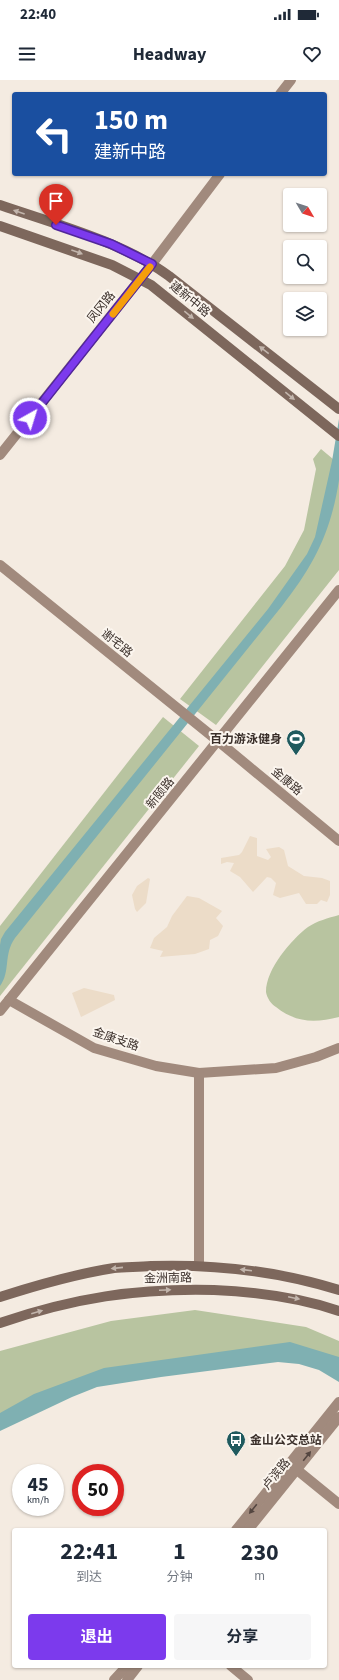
<!DOCTYPE html>
<html lang="zh">
<meta charset="utf-8">
<style>
:root{--surface:#fff;--page:#f6f6f7;--text:#1f2937;--muted:#747a83;--accent:#7c3aed}
body{margin:0;font-family:"Source Sans 3","Noto Sans SC",sans-serif;background:var(--page);color:var(--text);height:100vh;display:flex;flex-direction:column;font-size:15px;white-space:nowrap}
*{box-sizing:border-box;margin:0}
p{font-size:13px;color:var(--muted)}
.icon{flex:none;width:22px;height:22px;fill:none;stroke:currentColor;stroke-width:2;stroke-linecap:round;stroke-linejoin:round}
.map{position:relative;flex:1;overflow:hidden}
.details{position:absolute;left:12px;top:1448px;width:315px;height:140px;display:flex;flex-direction:column;background:var(--surface);border-radius:4px;box-shadow:0 1px 3px #0004}
.details>*{flex:none}
.hud{position:absolute;left:12px;top:12px;width:315px;height:84px;border-radius:4px;box-shadow:0 1px 3px #0004;background:#1a4fa0;color:#fff;overflow:hidden}
.needle{width:26px;rotate:129deg}
.tools{position:absolute;left:283px;top:108px;display:grid;gap:8px}
.tools a{display:grid;place-items:center;width:44px;height:44px;border-radius:4px;background:var(--surface);box-shadow:0 1px 3px #0004;font-size:20px}
.speed{position:absolute;left:12px;top:1384px;display:flex;gap:8px;font-size:20px;font-weight:700;text-align:center}
.speed>*{display:grid;place-content:center;width:52px;height:52px;border-radius:50%;background:var(--surface);box-shadow:0 1px 3px #0004;line-height:1}
.speed small{font-size:10px;font-weight:400}
.speed .limit{border:6px solid #d22;background:#fff;color:#111}
.pin{position:absolute;display:grid;place-items:center;width:34px;height:34px;color:#fff;margin:-41px -17px;border-radius:50% 50% 50% 0;rotate:-45deg;box-shadow:0 0 4px #0007}
.pin .icon{rotate:45deg}
.me{position:absolute;width:44px;margin:-22px;rotate:39deg;stroke-linejoin:round;filter:drop-shadow(0 0 3px #0008)}
.turn{display:flex;align-items:center;gap:14px;height:84px;padding:0 16px;font-size:18px}
.turn .icon{width:52px;height:52px;stroke-width:2.5}
.turn b{display:block;font-size:28px;line-height:34px}
.eta{display:flex;justify-content:space-evenly;align-items:center;height:68px;text-align:center}
.eta b{font-size:24px;font-weight:700;line-height:28px}
.cta{display:flex;gap:8px;margin-top:auto;padding:8px 16px}
.cta a{flex:1;height:46px;border-radius:4px;background:var(--accent);color:#fff;font-size:16px;font-weight:700;line-height:46px;text-align:center}
.cta a+a{background:var(--page);color:var(--text)}
.status{display:flex;justify-content:space-between;align-items:center;height:28px;padding:0 20px;background:var(--surface);direction:ltr}
.status svg{height:11px;fill:currentColor}
header{display:flex;justify-content:space-between;align-items:center;height:52px;padding:0 16px;background:var(--surface);font-size:18px;font-weight:700}
.map>svg:first-child{display:block}
.green{fill:#b8c4a0}
.plaza{fill:#ecdcc8}
.water{fill:#7fb0b2}
.lines{fill:none;stroke-linecap:round;stroke-linejoin:round}
.secondary{stroke:#a18a7d;stroke-width:10}
.primary{stroke:#7d675c;stroke-width:10}
.oneway{fill:#c2b5ac}
.oneway2{fill:#544640}
.route-casing{stroke:#51269a;stroke-width:10}
.route{stroke:#7c3aed;stroke-width:7}
.slow{stroke:#f59e0b;stroke-width:7}
.labels{text-anchor:middle;stroke-width:4;stroke-linejoin:round;paint-order:stroke}
.street-label{font-size:12px;fill:#3b302b;stroke:#fbf5ee}
.poi-label{font-size:12px;font-weight:bold;fill:#3b302b;stroke:#fbf5ee;text-anchor:end}
</style>
<div class="status"><b>22:40</b><svg viewBox="0 0 49 12"><path d="M0 12V9h3v3zM5 12V6h3v6zM10 12V3h3v9zM15 12V0h3v12zM26 1h20v11H26zM47 4h2v5h-2z"/></svg></div>
<header><svg class="icon" aria-label="menu" viewBox="0 0 24 24"><path d="M4 6h16M4 12h16M4 18h16"/></svg>Headway<svg class="icon" aria-label="heart" viewBox="0 0 24 24"><path d="M12 20l-8-8c-3-5 5-10 8-4 3-6 11-1 8 4z"/></svg></header>
<div class="map">
<svg width="339" height="1600" viewBox="0 0 339 1600">
<rect width="100%" height="100%" fill="#f4ebe1"/>
<g class="green">
<path d="M321 369 339 384V490L216 645 180 619 285 486 304 450 316 389 313 379Z"/>
<path d="M163 637 199 666 0 916V846Z"/>
<path d="M339 835V937C315 943 296 943 276 927 271 924 267 918 266 912 266 889 291 860 308 847 317 841 328 838 339 835Z"/>
<path d="M195 1230 306 1247 339 1261V1279L166 1283 0 1336V1271L111 1241Z"/>
</g>
<g class="plaza">
<path d="M250 756 257 758V776L268 780 271 777 266 769 279 767 284 770 288 786 304 796 322 798 330 801V815L327 822 321 820 317 824H306L299 813 280 818 273 815 276 803 271 798 267 797 253 812 240 797 230 791 234 783 227 782 221 784V778L239 775 242 772Z"/>
<path d="M148 798 150 799 146 823 137 832 135 829 132 815 137 806Z"/>
<path d="M187 816 199 818 222 831 216 838 223 846 218 856 210 860 209 869 195 874 160 877 163 871 150 868 154 858 167 847 172 836Z"/>
<path d="M84 908 114 915 115 920 81 937 72 913Z"/>
</g>
<g class="water">
<path d="M339 339C339 359 339 381 339 400 331 452 314 485 282 526L15 858C3 875 11 891 0 906V865L1 859 5 852 268 529 307 474 315 457 332 381Z"/>
<path d="M290 1262 339 1277V1302L319 1290 299 1284 278 1282 161 1297 97 1307 72 1317 0 1351V1333L34 1314 104 1288Z"/>
</g>
<g class="lines">
<g class="secondary">
<path d="M280 14 291 0"/>
<path d="M0 375 152 184 220 94"/>
<path d="M0 485 218 661 339 761"/>
<path d="M9 920 94 968 156 986 199 993 276 988 316 977 339 968"/>
<path d="M0 931 339 510"/>
<path d="M199 1186V993"/>
<path d="M291 1385 339 1424"/>
<path d="M236 1450 339 1322"/>
<path d="M248 1450 339 1337"/>
<path d="M231 1586 248 1600"/>
<path d="M114 1600 127 1586"/>
<path d="M127 1600 138 1586"/>
</g>
<g class="primary">
<path d="M0 125C55 144 123 162 169 196L339 329"/>
<path d="M0 146 112 185 151 205 339 356"/>
<path d="M0 1217C37 1205 76 1194 114 1188 126 1187 139 1187 151 1186 214 1184 278 1191 339 1210"/>
<path d="M0 1243C73 1218 137 1208 214 1210 257 1212 298 1217 339 1231"/>
</g>
</g>
<defs><path id="oneway-solid" d="M-6-.8H1V-3.2L6.5 0L1 3.2V.8H-6Z"/></defs>
<g class="oneway">
<use href="#oneway-solid" transform="translate(19 132) rotate(-161)"/>
<use href="#oneway-solid" transform="translate(77 172) rotate(20)"/>
<use href="#oneway-solid" transform="translate(189 235) rotate(39)"/>
<use href="#oneway-solid" transform="translate(264 270) rotate(-142)"/>
<use href="#oneway-solid" transform="translate(290 316) rotate(39)"/>
<use href="#oneway-solid" transform="translate(117 1188) rotate(174)"/>
<use href="#oneway-solid" transform="translate(246 1190) rotate(-173)"/>
<use href="#oneway-solid" transform="translate(165 1210) rotate(-2)"/>
<use href="#oneway-solid" transform="translate(294 1218) rotate(12)"/>
<use href="#oneway-solid" transform="translate(37 1232) rotate(-16)"/>
</g>
<g class="oneway2">
<use href="#oneway-solid" transform="translate(307 1376) rotate(-51)"/>
<use href="#oneway-solid" transform="translate(253 1429) rotate(129)"/>
</g>
<g class="lines">
<g class="route-casing">
<path id="route" d="M30 338 152 184 111 164 56 145"/>
</g>
<use href="#route" class="route"/>
<path class="slow" d="M113 234 150 187"/>
</g>
<defs>
<g id="stadium-pin" transform="scale(1)"><path d="M0 17L-7.5 6A9.5 9.5 0 1 1 7.5 6Z" fill="#1f5a5e" stroke="#fbf5ee"/><path d="M0-5a6.5 5 0 1 0 0 10a6.5 5 0 1 0 0-10ZM-3.5-1.8h7v3.6h-7Z" fill="#fff"/></g>
<g id="bus-pin" transform="scale(1)"><path d="M0 17L-7.5 6A9.5 9.5 0 1 1 7.5 6Z" fill="#1f5a5e" stroke="#fbf5ee"/><path d="M-5-6H5V4H4V6H2V4H-2V6H-4V4H-5ZM-3.5-4V0h7V-4ZM-3.5 1.2v1.5H-2V1.2ZM2 1.2v1.5H3.5V1.2Z" fill="#fff"/></g>
</defs>
<g fill-rule="evenodd">
<use href="#stadium-pin" x="296" y="659"/>
<use href="#bus-pin" x="236" y="1360"/>
</g>
<g class="labels">
<g class="street-label">
<text transform="translate(190 219) rotate(39)" y="4">建新中路</text>
<text transform="translate(101 227) rotate(-51)" y="4">凤冈路</text>
<text transform="translate(117 563) rotate(39)" y="4">谢宅路</text>
<text transform="translate(287 701) rotate(40)" y="4">金康路</text>
<text transform="translate(160 713) rotate(-51)" y="4">新颐路</text>
<text transform="translate(116 959) rotate(19)" y="4">金康支路</text>
<text transform="translate(168 1198) rotate(-1)" y="4">金洲南路</text>
<text transform="translate(276 1394) rotate(-51)" y="4">卢滨路</text>
</g>
<g class="poi-label">
<text x="282" y="663">百力游泳健身</text>
<text x="250" y="1364" text-anchor="start">金山公交总站</text>
</g>
</g>
</svg>
<div class="tools">
<a><svg class="needle" viewBox="-14 -14 28 28"><path d="M0-13l5 13h-10z" fill="#e53935"/><path d="M0 13l5-13h-10z" fill="#747a83"/></svg></a>
<a><svg class="icon" aria-label="search" viewBox="0 0 24 24"><circle cx="10" cy="10" r="6"/><path d="M15 15l6 6"/></svg></a>
<a><svg class="icon" aria-label="layers" viewBox="0 0 24 24"><path d="M12 4l9 5-9 5-9-5zM3 14l9 5 9-5"/></svg></a>
</div>
<div class="speed"><div>45<small>km/h</small></div><div class="limit">50</div></div>
<div class="pin" style="left:56px;top:145px;background:#d93025"><svg class="icon" aria-label="arrive" viewBox="0 0 24 24"><path d="M6 21V4h12l-3 4 3 4H6"/></svg></div>
<svg class="me" style="left:30px;top:338px" viewBox="-20 -20 40 40"><circle r="17" fill="#7c3aed" stroke="#fff" stroke-width="3"/><path d="M0-11L8 9 0 5-8 9z" fill="#fff"/></svg>
<div class="hud">
<div class="turn"><svg class="icon" aria-label="left" viewBox="0 0 24 24"><path d="M17 20v-9H6M10 6l-5 5 5 5"/></svg><div><b>150 m</b>建新中路</div></div>
</div>
<section class="details">
<div class="eta">
<div><b>22:41</b><p>到达</p></div>
<div><b>1</b><p>分钟</p></div>
<div><b>230</b><p>m</p></div>
</div>
<div class="cta"><a>退出</a><a>分享</a></div>
</section>
</div>
